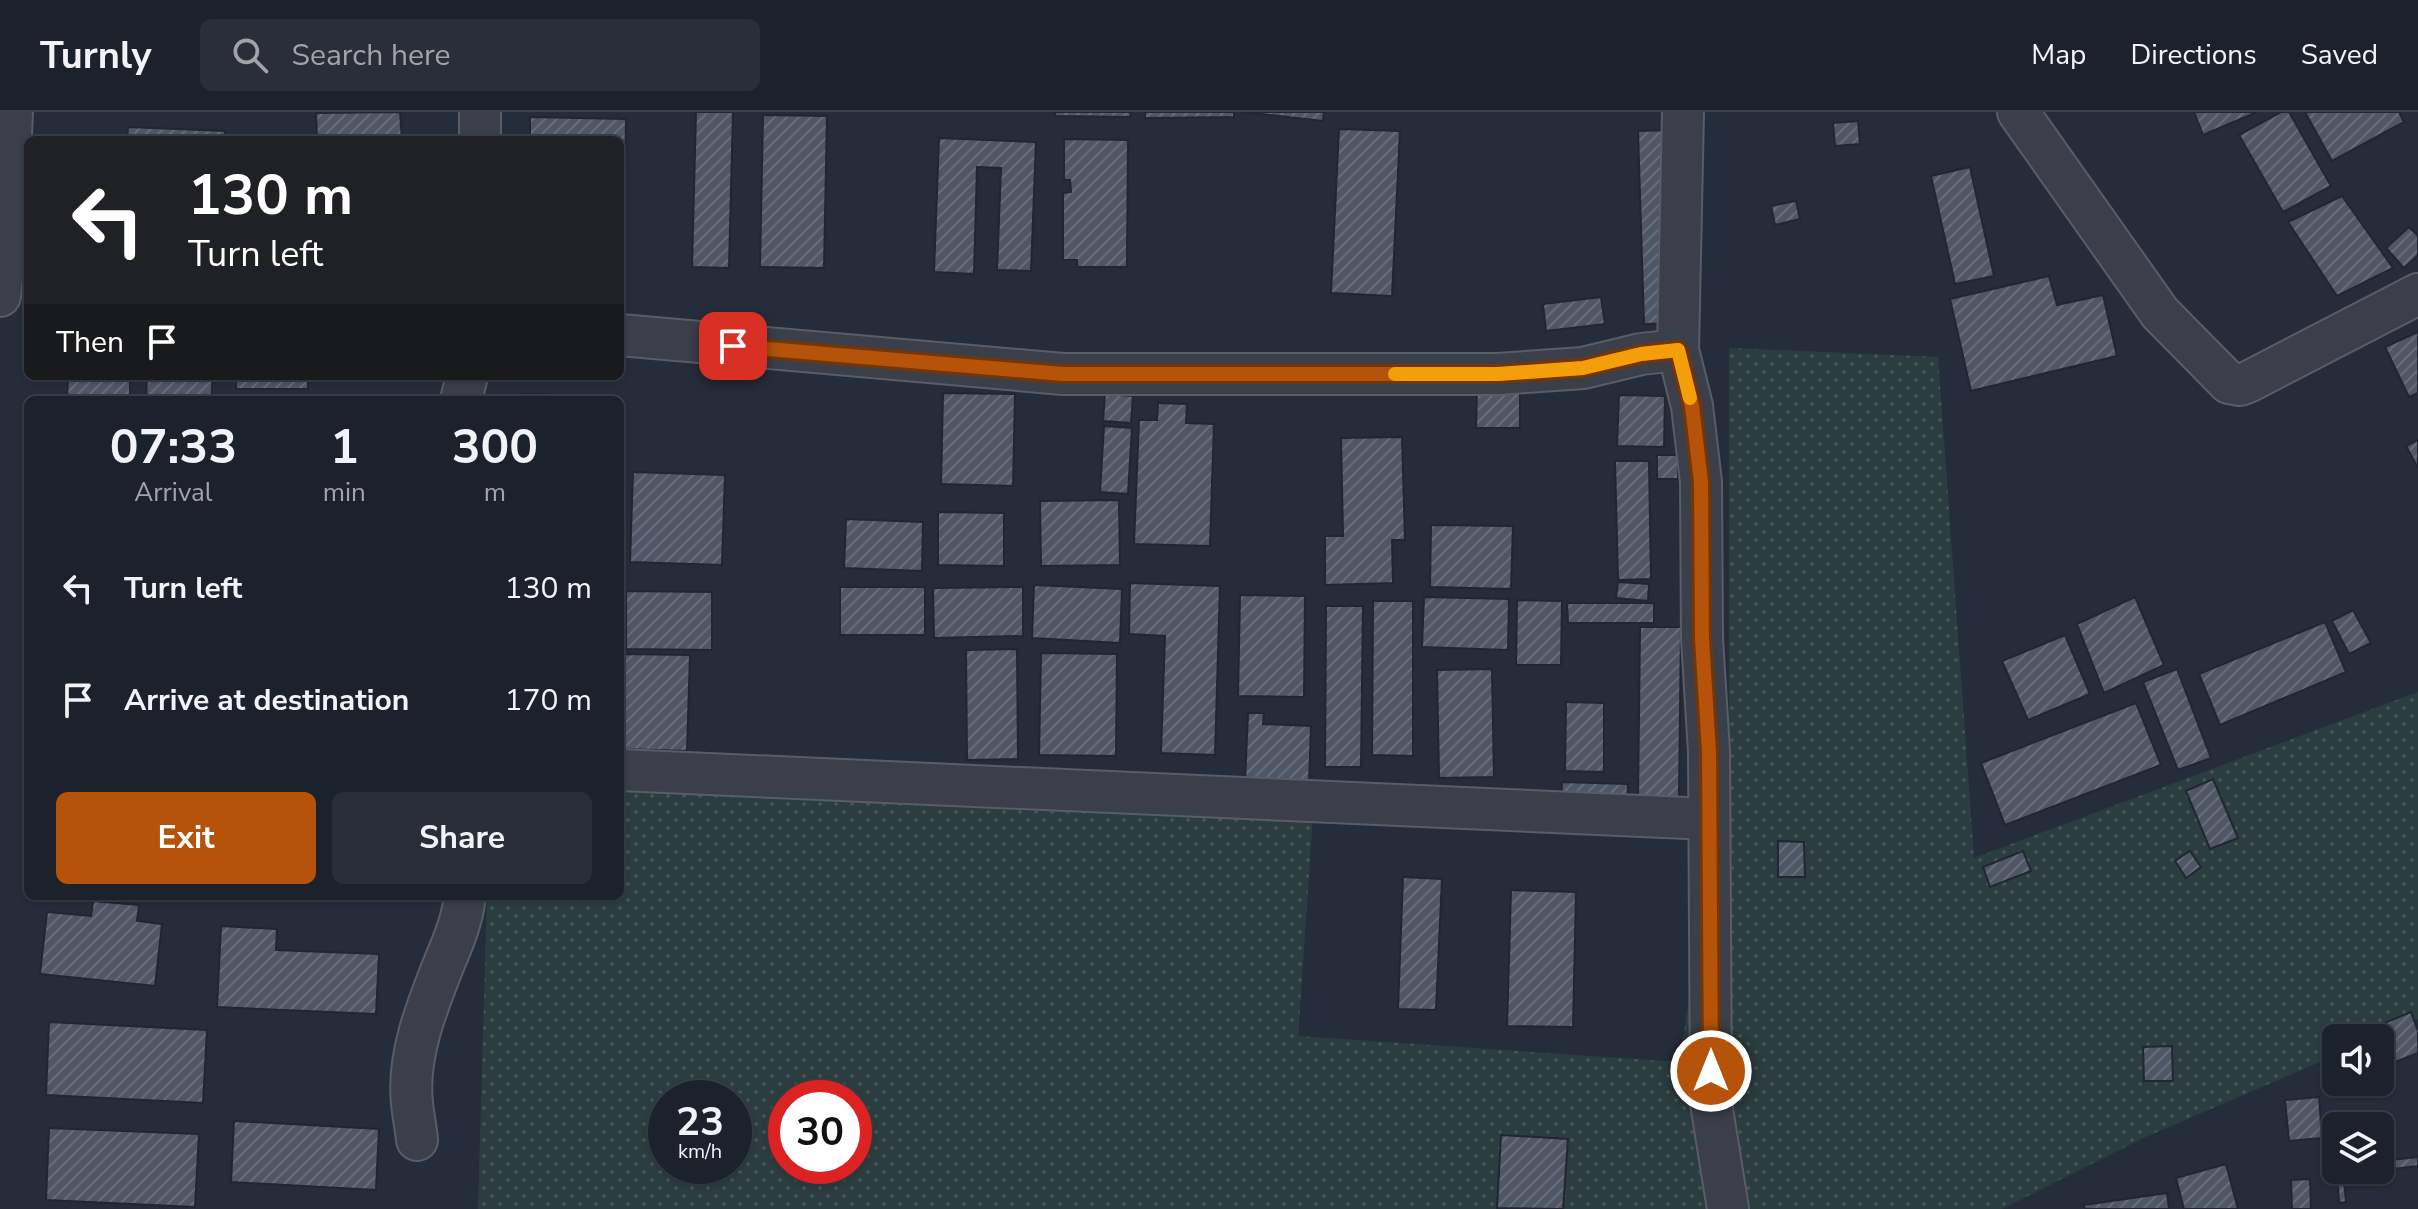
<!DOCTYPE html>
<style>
:root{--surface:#1c222c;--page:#292f38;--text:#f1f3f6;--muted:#a0a4a9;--line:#3a3f48;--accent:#b45309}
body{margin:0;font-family:"Nunito Sans",sans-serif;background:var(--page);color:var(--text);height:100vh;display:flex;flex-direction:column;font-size:30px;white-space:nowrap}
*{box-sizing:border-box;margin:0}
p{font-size:26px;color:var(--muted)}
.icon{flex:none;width:44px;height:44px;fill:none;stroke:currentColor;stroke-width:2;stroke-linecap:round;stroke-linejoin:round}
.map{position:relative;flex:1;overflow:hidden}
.details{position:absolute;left:24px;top:284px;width:600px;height:504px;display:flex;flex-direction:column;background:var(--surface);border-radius:12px;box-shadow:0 2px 6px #0004,0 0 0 2px var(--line)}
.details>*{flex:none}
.banner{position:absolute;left:24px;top:24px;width:600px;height:244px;border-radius:12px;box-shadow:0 2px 6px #0004,0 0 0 2px var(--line);background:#202124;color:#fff;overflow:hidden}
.controls{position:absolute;left:2322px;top:912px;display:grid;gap:16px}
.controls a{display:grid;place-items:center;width:72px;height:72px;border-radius:12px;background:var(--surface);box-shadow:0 2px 6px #0004,0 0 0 2px var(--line);font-size:40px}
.speed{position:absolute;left:648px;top:968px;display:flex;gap:16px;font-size:40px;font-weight:700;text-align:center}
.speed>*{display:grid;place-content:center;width:104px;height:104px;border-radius:50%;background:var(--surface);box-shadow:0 2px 6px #0004,0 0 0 2px var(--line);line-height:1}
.speed small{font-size:20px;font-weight:400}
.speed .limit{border:12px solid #d22;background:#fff;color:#111}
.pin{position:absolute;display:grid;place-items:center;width:68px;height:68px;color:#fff;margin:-34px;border-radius:16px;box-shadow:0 4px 12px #0006}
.me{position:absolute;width:88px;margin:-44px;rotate:0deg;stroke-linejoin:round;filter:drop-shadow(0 0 6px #0008)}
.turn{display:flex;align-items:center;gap:28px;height:168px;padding:0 32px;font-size:36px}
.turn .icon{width:104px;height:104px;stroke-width:2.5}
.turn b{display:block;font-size:56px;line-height:68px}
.then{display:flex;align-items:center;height:76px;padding:0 32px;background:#0003;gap:16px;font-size:30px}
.eta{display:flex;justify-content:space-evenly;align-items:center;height:136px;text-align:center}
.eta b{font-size:48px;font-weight:700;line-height:56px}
.action{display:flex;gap:16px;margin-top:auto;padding:16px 32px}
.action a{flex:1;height:92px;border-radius:12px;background:var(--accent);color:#fff;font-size:32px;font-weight:700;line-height:92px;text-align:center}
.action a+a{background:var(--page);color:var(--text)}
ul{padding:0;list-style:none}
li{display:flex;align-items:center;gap:24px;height:112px;padding:0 32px}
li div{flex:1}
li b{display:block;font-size:30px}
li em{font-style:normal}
header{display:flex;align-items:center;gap:48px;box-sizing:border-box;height:112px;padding:0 40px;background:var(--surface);border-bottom:2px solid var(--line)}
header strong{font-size:38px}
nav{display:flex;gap:44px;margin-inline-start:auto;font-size:28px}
.search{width:560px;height:72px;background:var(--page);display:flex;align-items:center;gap:20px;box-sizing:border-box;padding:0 28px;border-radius:12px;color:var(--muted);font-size:30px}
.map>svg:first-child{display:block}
.grass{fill:url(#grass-dots);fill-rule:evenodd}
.building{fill:url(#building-hatch);stroke:#212631;stroke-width:2}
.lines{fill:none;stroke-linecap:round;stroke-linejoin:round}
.minor-casing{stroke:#585d68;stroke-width:44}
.minor{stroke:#3a3f4a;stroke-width:40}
.route-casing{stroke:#753606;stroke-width:20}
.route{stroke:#b45309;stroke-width:14}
.slow{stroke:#f59e0b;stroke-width:14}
</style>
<header>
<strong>Turnly</strong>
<div class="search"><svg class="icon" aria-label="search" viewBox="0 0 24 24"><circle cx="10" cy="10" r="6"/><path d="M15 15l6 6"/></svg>Search here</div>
<nav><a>Map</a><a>Directions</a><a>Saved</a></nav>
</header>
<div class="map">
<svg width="2418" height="1097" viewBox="0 0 2418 1097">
<defs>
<pattern id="grass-dots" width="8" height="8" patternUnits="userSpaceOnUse" patternTransform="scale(2)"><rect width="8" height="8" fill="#2c3d3f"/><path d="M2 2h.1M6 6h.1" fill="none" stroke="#485759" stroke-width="1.8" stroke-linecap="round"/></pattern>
<pattern id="building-hatch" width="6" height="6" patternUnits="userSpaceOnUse" patternTransform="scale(2)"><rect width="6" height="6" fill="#4f5765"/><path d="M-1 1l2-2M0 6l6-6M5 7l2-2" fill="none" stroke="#666d7a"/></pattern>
</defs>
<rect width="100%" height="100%" fill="#262d3a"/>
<path class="grass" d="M1729 236 1938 245 1974 746 2418 580V907L2374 926H2336V943L2141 1027 2002 1097H478L487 784H620V679L1313 704 1298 924 1679 950 1729 646ZM666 986H734V1054H666ZM786 986H854V1054H786Z"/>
<g class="building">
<path d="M400 0 402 28H317L316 1Z"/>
<path d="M696 0H733L729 156 692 155Z"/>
<path d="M1055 0H1131L1130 5 1055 4Z"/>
<path d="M1145 0H1234V5L1145 6Z"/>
<path d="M1242 0H1324L1323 9Z"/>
<path d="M2194 0H2257L2203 23Z"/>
<path d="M2281 0H2289L2331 74 2283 100 2239 23Z"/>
<path d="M2305 0H2399L2404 10 2332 49Z"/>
<path d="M763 3 827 4 824 156 760 155Z"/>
<path d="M530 5 626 7 625 73H620V28H530Z"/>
<path d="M1858 9 1860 32 1835 34 1833 11Z"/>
<path d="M128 15 225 19V28H127Z"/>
<path d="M1339 17 1400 19 1392 184 1331 181Z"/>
<path d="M1674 18 1680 211 1644 212 1638 19Z"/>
<path d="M939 26 1036 30 1031 159 997 158 1001 56 977 55 974 162 934 160Z"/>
<path d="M1064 27 1128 28 1127 155H1077V148H1063V81L1071 80 1070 68H1064Z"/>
<path d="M1970 55 1994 164 1955 172 1931 64Z"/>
<path d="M2342 84 2393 156 2337 184 2288 110Z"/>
<path d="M1796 89 1800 107 1775 113 1771 94Z"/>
<path d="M2409 115 2418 124V143L2404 156 2386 136Z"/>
<path d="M2049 164 2057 193 2103 183 2117 244 1971 279 1950 187Z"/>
<path d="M1601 185 1605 212 1546 219 1543 192Z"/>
<path d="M2418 220V281L2409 285 2385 235Z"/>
<path d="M68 264H130V288H67Z"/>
<path d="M147 264H213L211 288H146Z"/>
<rect x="236" y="264" width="72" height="13"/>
<path d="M1477 278 1520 279V316H1476Z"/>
<path d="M943 281 1015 282 1013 374 941 372Z"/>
<path d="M521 282 615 284V288H521Z"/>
<path d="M1105 282 1133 284 1131 311 1103 309Z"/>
<path d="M1619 283 1665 284 1664 335 1617 334Z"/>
<path d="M1158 291 1187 292 1186 311 1214 312 1210 434 1134 432 1139 308H1157Z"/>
<path d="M1104 314 1132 316 1128 382 1100 380Z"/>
<path d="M1402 325 1405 428H1392L1393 471 1325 473V424H1343L1341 326Z"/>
<path d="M2418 328V356L2406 334Z"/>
<rect x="1657" y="343" width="21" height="24"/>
<path d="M1615 349H1649L1651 467 1618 468Z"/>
<path d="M633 360 725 363 722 453 630 450Z"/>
<path d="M1119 388 1120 453 1041 454 1040 389Z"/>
<path d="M938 400 1004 401V454L938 453Z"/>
<path d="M846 407 923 410 922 459 844 456Z"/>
<path d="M1431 413 1513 414 1511 477 1430 475Z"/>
<path d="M1618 470 1649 472 1648 489 1616 486Z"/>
<path d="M1130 471 1220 474 1215 643 1161 641 1165 524 1129 522Z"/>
<path d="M1034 473 1122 477 1120 531 1032 526Z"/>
<rect x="840" y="475" width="85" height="48"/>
<path d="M1023 475V524L934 526 933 476Z"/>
<path d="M626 479 712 480V538L626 537Z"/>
<path d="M1240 483 1305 484 1304 585 1238 584Z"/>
<path d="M1424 485 1509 487 1508 538 1422 535Z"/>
<path d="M2135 485 2164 553 2104 581 2077 512Z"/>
<path d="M1517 488 1562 489 1561 553H1516Z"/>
<path d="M1373 489H1413V644L1372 643Z"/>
<path d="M1567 491H1654V511H1568Z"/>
<path d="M1326 494H1363L1361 655H1325Z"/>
<path d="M2353 498 2371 531 2349 542 2332 509Z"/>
<path d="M2325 510 2346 560 2220 613 2199 562Z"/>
<path d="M1640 515H1681L1679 686 1638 685Z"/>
<path d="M2065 523 2090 582 2028 608 2002 549Z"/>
<path d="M1017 537 1018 647 967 648 966 538Z"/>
<path d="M1041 541 1117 542 1116 644 1039 643Z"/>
<path d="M622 542 690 543 687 639 620 637Z"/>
<path d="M1492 557 1494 665 1439 666 1437 558Z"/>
<path d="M2177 557 2211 646 2178 658 2143 570Z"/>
<path d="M1566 590 1604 591V660L1565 659Z"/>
<path d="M2136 591 2161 653 2005 713 1981 651Z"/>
<path d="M1248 601H1264L1263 612 1311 614 1309 672 1245 670Z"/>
<path d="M2213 667 2238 726 2210 737 2186 679Z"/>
<path d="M1562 670 1628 672 1627 694 1561 692Z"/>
<path d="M1778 729 1804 730 1805 765H1778Z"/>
<path d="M2023 739 2031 759 1990 775 1983 755Z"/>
<path d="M2190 739 2201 755 2186 766 2175 749Z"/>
<path d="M1403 765 1442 767 1436 898 1398 897Z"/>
<path d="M1511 778 1576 780 1573 915 1507 914Z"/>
<path d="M93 789 139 793 137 809 162 812 155 874 40 862 47 800 91 804Z"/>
<path d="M221 814 277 817 276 838 379 842 376 902 217 895Z"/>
<path d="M2411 900 2418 919V941L2380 956V926H2367L2365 919Z"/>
<path d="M49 910 207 918 203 991 46 983Z"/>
<path d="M2172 934 2173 969H2144L2143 935Z"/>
<path d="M2319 985 2322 1026 2289 1029 2285 988Z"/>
<path d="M234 1009 379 1017 376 1078 231 1070Z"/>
<path d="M49 1016 199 1022 195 1095 46 1088Z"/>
<path d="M1501 1023 1568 1027 1563 1097 1497 1096Z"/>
<path d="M2418 1045V1054L2392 1057 2391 1048Z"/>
<path d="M2226 1052 2238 1097H2184L2176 1066Z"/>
<path d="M2337 1059H2343L2346 1090 2339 1091Z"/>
<path d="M2310 1067 2311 1097H2292L2291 1068Z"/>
<path d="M2167 1081 2169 1097H2085L2084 1093Z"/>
</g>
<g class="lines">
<g class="minor-casing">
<g id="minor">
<path d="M480 0V28"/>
<path d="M2018 0 2160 201 2229 271 2240 273 2248 270 2418 182"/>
<path d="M0 184 6 129 12 0"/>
<path d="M620 223 1063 262H1498L1583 256 1641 242 1678 238 1683 0"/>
<path d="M1678 238 1692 294 1701 370 1702 527 1709 640 1711 991 1728 1097"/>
<path d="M461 288 467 264"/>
<path d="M620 658 1709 707"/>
<path d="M417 1028C416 1016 413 1003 412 991 407 945 426 897 443 854 453 830 462 810 465 784"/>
</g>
</g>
<use href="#minor" class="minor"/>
</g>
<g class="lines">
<g class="route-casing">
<path id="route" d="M733 234 1063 262H1498L1583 256 1641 242 1678 238 1692 294 1701 370 1702 527 1709 640 1711 959"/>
</g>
<use href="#route" class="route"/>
<path class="slow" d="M1395 262H1498L1583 256 1641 242 1678 238 1690 286"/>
</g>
</svg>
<div class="controls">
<a><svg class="icon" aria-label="sound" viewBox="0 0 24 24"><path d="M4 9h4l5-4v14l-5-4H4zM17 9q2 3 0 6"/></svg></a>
<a><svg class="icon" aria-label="layers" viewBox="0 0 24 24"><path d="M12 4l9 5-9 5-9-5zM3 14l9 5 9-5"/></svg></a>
</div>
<div class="speed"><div>23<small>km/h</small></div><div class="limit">30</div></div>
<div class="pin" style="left:733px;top:234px;background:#d93025"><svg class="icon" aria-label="arrive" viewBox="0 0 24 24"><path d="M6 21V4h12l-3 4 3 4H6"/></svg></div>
<svg class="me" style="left:1711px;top:959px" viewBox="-20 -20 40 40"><circle r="17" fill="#b45309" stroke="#fff" stroke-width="3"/><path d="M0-11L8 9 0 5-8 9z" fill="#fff"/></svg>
<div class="banner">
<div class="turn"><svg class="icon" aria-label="left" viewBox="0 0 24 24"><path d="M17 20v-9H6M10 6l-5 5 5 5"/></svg><div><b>130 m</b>Turn left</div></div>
<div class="then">Then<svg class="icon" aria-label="arrive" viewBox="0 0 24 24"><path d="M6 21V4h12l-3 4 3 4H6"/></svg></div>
</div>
<section class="details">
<div class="eta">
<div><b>07:33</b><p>Arrival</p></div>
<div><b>1</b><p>min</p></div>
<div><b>300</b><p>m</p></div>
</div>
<ul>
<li><svg class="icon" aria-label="left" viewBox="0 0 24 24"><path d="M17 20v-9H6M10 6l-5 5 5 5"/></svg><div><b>Turn left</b></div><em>130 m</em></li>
<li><svg class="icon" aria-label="arrive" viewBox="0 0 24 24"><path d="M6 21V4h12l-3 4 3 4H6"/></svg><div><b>Arrive at destination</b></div><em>170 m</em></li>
</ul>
<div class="action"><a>Exit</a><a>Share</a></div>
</section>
</div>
